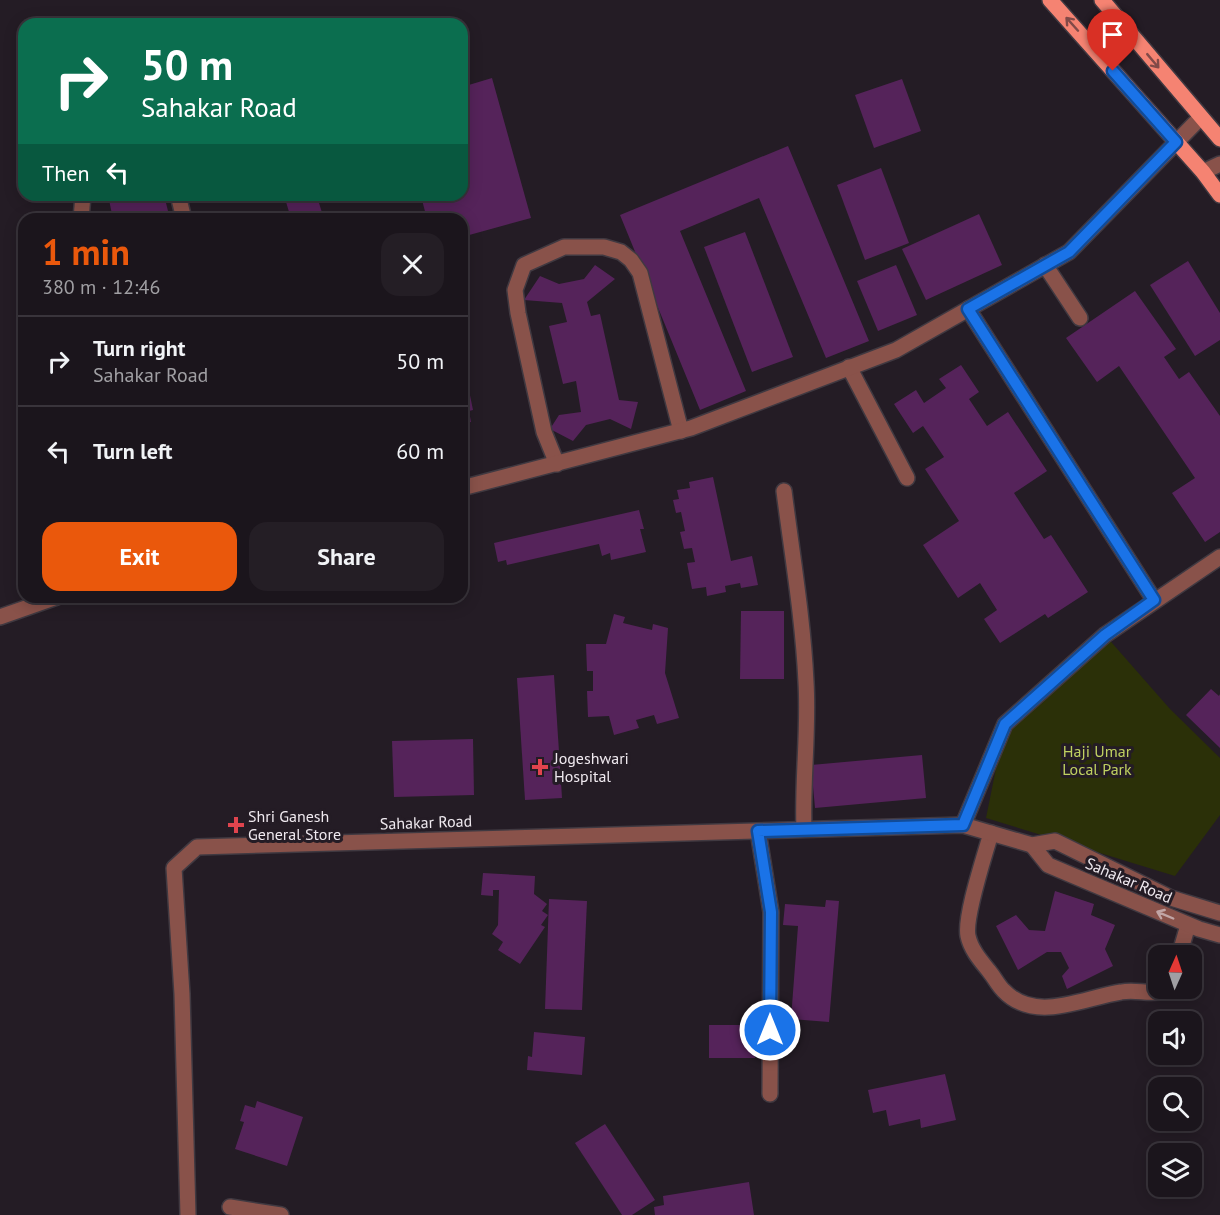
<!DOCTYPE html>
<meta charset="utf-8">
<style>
:root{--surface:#1b151c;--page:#241e25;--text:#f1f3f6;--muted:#a09fa3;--line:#39343b;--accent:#ea580c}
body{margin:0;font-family:"PT Sans",sans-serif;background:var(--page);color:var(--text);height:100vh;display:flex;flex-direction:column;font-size:22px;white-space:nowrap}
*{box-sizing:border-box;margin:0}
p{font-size:20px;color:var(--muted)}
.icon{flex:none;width:33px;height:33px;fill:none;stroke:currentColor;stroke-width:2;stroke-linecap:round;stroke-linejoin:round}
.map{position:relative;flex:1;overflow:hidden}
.details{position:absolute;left:18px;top:213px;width:450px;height:390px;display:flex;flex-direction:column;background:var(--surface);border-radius:18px;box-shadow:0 3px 15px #0003,0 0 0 2px var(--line)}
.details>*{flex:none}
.hud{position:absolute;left:18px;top:18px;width:450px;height:183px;border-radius:18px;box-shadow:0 3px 15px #0003,0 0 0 2px var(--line);background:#0b6e4f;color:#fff;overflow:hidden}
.needle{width:39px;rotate:3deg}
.fabs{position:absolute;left:1148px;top:945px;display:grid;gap:12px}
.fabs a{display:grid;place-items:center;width:54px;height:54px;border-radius:12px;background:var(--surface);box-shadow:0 3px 15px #0003,0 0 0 2px var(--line);font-size:30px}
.pin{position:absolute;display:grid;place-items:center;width:51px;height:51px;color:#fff;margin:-62px -26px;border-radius:50% 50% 50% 0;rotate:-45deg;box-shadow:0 0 6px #0007}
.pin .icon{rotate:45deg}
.me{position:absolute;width:66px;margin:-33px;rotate:0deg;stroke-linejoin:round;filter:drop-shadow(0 0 4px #0008)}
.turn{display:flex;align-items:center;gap:21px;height:126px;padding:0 24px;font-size:27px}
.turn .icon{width:78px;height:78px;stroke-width:2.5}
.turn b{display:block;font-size:42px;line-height:51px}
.then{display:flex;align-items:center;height:57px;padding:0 24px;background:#0003;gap:12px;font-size:22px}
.round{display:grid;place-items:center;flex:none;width:63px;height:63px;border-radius:18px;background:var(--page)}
.headline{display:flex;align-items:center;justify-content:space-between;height:102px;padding:0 24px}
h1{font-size:36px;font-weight:700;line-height:45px;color:var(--accent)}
.primary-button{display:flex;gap:12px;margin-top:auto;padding:12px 24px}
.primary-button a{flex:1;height:69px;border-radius:18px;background:var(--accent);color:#fff;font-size:24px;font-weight:700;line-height:69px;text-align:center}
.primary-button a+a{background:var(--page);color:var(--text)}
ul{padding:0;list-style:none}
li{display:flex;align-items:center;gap:18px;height:90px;padding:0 24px;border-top:2px solid var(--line)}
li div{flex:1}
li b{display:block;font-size:22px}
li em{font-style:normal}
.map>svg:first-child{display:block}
.green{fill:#2b3008}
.building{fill:#55235a}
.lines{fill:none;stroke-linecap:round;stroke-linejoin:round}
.minor-casing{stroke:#403941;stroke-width:18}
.tertiary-casing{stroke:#403941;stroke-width:18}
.primary-casing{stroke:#403941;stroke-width:18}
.minor{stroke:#89524a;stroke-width:15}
.tertiary{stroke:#89524a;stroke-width:15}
.primary{stroke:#f58372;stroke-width:15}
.oneway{stroke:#824a48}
.oneway2{stroke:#c1a5a5}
.route-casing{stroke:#114b97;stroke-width:15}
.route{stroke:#1a73e8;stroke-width:10}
.health-dot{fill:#e0444e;stroke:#241c25;stroke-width:2}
.labels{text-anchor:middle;stroke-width:6;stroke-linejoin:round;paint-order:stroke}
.park-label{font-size:16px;fill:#c0d161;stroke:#241c25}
.poi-label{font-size:16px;fill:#efe9ef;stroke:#241c25;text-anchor:start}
.street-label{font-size:16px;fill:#efe9ef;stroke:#241c25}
</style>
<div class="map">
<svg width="1220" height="1215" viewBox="0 0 1220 1215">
<rect width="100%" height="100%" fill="#241c25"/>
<path class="green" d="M1105 635 1170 709 1220 758V815L1175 876 986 818 1005 724Z"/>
<g class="building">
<path d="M492 78 531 218 462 237V219H427L422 200 440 195H462V87Z"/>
<path d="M902 79 921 131 874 148 855 95Z"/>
<path d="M788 146 869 341 826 358 759 198 680 231 746 391 700 410 620 215Z"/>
<path d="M881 168 909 243 865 260 837 185Z"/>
<path d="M108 195H164L170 219H113Z"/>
<path d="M284 195H346V196L319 203 324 219H265L289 212Z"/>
<path d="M979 214 1002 265 926 300 902 249Z"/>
<path d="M745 232 793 357 752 372 704 247Z"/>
<path d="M1188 261 1220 313V340L1195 356 1150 285Z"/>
<path d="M595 265 615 279 587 302 591 316 600 314 619 400 638 402 631 429 610 419 586 425 573 441 550 429 559 415 581 412 576 381 563 384 549 326 567 322 562 303 524 300 540 276 559 284 584 279Z"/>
<path d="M896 265 917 315 878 331 857 281Z"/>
<path d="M1135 291 1176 349 1164 357 1179 379 1189 372 1220 416V532L1205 542 1172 493 1195 478 1119 366 1097 382 1066 338Z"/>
<path d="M462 356 473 410 469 411 471 422 462 423Z"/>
<path d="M961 365 979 392 969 399 987 426 1008 412 1047 471 1014 493 1044 539 1051 535 1088 592 1048 618 1045 614 1000 643 984 619 997 610 980 583 958 598 923 545 959 521 925 469 944 457 923 426 913 433 894 404 916 390 924 403 946 388 939 379Z"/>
<path d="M713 477 731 561 752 556 758 585 741 588 740 583 725 586 726 592 707 596 706 587 692 589 687 563 695 562 692 548 684 549 680 532 685 531 681 512 676 513 673 500 679 499 677 490 690 488 689 482Z"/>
<path d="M639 510 644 529H640L646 552 611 560 610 553 602 556 599 544 507 565 506 560 498 562 494 543Z"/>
<rect x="437" y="597" width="24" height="4"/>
<path d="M741 611H784V679H740Z"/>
<path d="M614 614 625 617 623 623 652 630 653 624 668 628 665 673 679 718 657 724 654 715 636 720 639 728 614 735 609 716 588 717 587 691H593V671H587L586 644H606Z"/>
<path d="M554 675 562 798 525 800 517 678Z"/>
<path d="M1211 689 1219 696 1220 694V748L1186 715Z"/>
<path d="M473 739 474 795 394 797 392 741Z"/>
<path d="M922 755 926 798 815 808 811 765Z"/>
<path d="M483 873 535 876 534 894 547 904 542 911 548 915 541 925 545 927 520 964 498 950 503 942 492 934 498 925 499 890H493V896L481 895Z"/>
<path d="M1055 891 1094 904 1091 915 1115 925 1105 949 1113 966 1067 989 1062 976 1069 968 1061 952H1047L1018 970 996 926 1016 915 1029 930 1045 931Z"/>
<path d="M549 899 587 901 582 1010 545 1009Z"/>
<path d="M826 900 839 901 829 1022 791 1019 798 926 783 925 785 904 825 907Z"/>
<rect x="709" y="1025" width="46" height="33"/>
<path d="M534 1032 585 1037 582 1075 527 1070 528 1056 532 1057Z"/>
<path d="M945 1074 956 1120 921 1128 920 1119 889 1126 886 1110 873 1113 868 1090Z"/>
<path d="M257 1101 303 1117 287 1166 235 1149 244 1122 240 1121 245 1105 255 1108Z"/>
<path d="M605 1124 655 1200 632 1215H622L575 1143Z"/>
<path d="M749 1182 754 1215H655L654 1207 664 1205 663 1196Z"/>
</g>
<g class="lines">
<g class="minor-casing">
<g id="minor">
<path d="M1203 172 1220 164"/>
<path d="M178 195 184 219"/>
<path d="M81 219 83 195"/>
<path d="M1045 265 1080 318"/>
<path d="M968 309 1154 600"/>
<path d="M849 367 907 478"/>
<path d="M557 464 544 432 518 313 515 290 524 265 564 247H604L621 252 631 260 640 273 681 431"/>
<path d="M462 488 691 428 896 350 1069 252 1201 117"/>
<path d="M784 491C792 554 803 618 806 682 809 731 802 780 804 829"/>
<path d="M0 617 57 597"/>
<path d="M963 825 1005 724 1105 635 1220 557"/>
<path d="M758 831 771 912 770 1094"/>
<path d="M991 833C985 855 964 917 968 936 971 950 981 961 989 971 994 977 998 985 1003 990 1035 1024 1082 998 1121 992 1137 989 1148 995 1166 991L1167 988"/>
<path d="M1179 956 1188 925"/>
<path d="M230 1207 281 1215"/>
</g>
</g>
<g class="tertiary-casing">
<g id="tertiary">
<path d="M1032 845 1048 865 1199 929 1220 935"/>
<path d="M188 1215 182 994 174 868 197 847 963 825 1032 845 1055 841 1171 898 1220 913"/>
</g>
</g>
<g class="primary-casing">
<g id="primary">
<path d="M1050 0 1203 172 1220 195"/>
<path d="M1102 0 1220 139"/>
</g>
</g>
<use href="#minor" class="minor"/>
<use href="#tertiary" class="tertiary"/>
<use href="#primary" class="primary"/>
</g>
<defs><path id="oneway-shaft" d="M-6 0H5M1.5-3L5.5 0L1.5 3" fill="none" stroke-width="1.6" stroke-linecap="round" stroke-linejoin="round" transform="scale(1.5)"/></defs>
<g class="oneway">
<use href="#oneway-shaft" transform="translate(1072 24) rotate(-132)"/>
<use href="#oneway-shaft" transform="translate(1153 61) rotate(50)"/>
</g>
<use class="oneway2" href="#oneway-shaft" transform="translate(1165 915) rotate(-157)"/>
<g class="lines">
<g class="route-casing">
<path id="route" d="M770 1030 771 912 758 831 963 825 1005 724 1105 635 1154 600 968 309 1069 252 1176 142 1113 71"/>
</g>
<use href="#route" class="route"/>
</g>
<g class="health-dot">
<path d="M537 758h6v6h6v6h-6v6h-6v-6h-6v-6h6z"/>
<path d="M233 816h6v6h6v6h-6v6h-6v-6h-6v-6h6z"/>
</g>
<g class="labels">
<g class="park-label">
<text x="1097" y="757">Haji Umar<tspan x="1097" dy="18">Local Park</tspan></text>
</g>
<g class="poi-label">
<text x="554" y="764">Jogeshwari<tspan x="554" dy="18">Hospital</tspan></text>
<text x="248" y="822">Shri Ganesh<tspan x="248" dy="18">General Store</tspan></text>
</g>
<g class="street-label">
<text transform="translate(426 822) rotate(-2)" y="6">Sahakar Road</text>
<text transform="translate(1129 880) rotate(23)" y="6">Sahakar Road</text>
</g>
</g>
</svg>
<div class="fabs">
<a><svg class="needle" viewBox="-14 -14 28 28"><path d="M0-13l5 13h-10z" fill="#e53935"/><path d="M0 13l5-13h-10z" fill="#a09fa3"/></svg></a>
<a><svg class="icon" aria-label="sound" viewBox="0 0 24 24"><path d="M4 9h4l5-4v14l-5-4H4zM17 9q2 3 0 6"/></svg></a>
<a><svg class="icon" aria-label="search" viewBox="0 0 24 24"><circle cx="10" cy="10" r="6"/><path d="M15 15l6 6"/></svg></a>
<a><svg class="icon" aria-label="layers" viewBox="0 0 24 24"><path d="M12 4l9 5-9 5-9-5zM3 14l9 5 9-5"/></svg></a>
</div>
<div class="pin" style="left:1113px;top:71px;background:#d93025"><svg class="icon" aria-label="arrive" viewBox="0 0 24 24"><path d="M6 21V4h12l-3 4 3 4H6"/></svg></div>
<svg class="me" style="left:770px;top:1030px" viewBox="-20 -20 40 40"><circle r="17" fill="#1a73e8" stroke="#fff" stroke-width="3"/><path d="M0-11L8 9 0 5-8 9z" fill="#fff"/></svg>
<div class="hud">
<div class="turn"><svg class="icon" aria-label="right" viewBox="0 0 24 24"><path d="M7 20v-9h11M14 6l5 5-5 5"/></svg><div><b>50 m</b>Sahakar Road</div></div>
<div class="then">Then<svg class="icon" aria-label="left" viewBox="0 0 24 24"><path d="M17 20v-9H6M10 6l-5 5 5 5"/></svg></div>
</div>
<section class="details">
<div class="headline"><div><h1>1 min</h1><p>380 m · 12:46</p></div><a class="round"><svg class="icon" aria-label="close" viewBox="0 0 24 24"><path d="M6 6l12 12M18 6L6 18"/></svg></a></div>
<ul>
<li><svg class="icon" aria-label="right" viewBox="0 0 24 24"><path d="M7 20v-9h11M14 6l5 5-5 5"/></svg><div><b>Turn right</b><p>Sahakar Road</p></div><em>50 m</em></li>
<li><svg class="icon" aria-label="left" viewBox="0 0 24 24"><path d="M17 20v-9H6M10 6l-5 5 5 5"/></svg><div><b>Turn left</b></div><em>60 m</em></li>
</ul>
<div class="primary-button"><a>Exit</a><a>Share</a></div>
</section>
</div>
